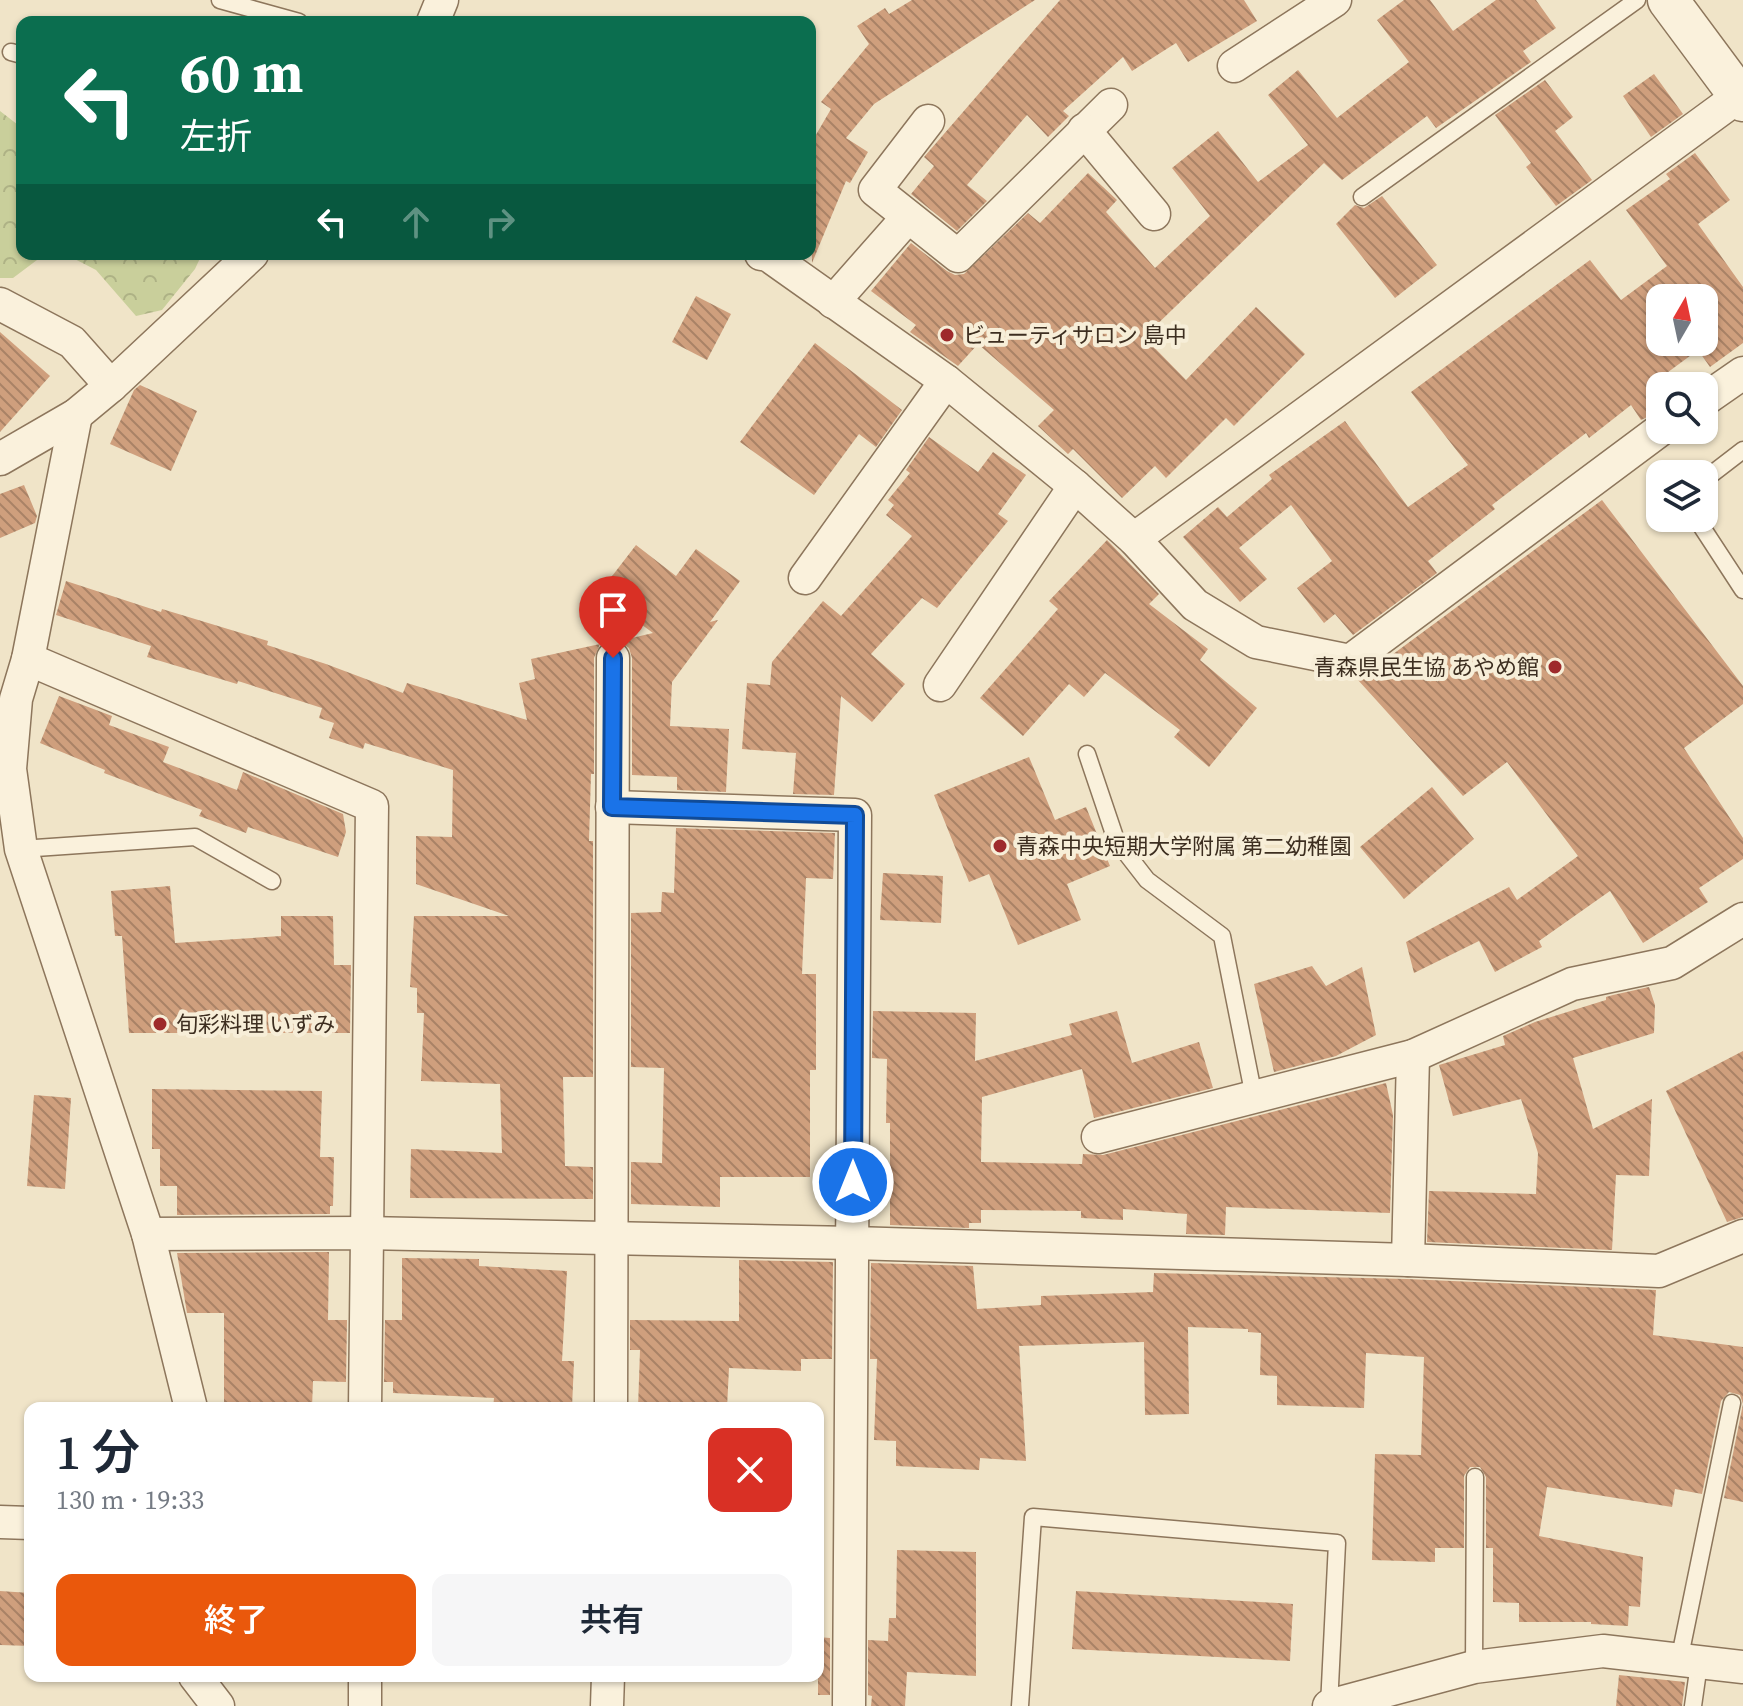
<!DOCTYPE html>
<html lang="ja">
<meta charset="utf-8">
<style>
:root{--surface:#fff;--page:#f6f6f7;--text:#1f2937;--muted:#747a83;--accent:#ea580c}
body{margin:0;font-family:"Source Serif 4","Noto Sans JP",serif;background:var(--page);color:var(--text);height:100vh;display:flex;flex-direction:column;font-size:30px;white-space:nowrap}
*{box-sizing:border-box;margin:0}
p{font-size:26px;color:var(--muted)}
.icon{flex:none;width:44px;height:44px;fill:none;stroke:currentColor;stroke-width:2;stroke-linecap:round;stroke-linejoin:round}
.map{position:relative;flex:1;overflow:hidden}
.drawer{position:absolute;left:24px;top:1402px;width:800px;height:280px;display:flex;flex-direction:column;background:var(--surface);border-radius:16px;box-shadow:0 2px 6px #0004}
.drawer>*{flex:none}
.guide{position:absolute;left:16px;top:16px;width:800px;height:244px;border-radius:16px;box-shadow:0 2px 6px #0004;background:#0b6e4f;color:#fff;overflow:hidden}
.needle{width:52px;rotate:9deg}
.controls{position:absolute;left:1646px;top:284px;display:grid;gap:16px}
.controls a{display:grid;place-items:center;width:72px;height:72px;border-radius:16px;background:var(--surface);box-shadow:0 2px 6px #0004;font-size:40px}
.pin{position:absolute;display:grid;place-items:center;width:68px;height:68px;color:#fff;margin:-82px -34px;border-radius:50% 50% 50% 0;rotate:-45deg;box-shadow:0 0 8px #0007}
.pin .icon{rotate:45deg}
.me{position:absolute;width:88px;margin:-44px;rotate:0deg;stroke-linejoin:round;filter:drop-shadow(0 0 6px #0008)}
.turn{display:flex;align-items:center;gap:28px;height:168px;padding:0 32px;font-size:36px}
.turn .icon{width:104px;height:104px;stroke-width:2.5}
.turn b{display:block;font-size:56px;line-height:68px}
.lanes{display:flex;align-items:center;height:76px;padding:0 32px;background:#0003;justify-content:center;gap:40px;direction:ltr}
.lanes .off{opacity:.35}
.round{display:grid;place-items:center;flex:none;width:84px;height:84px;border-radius:16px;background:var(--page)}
.summary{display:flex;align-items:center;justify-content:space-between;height:136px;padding:0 32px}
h1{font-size:48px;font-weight:600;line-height:60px}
.button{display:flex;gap:16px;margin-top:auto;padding:16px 32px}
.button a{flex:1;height:92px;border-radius:16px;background:var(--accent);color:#fff;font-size:32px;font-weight:600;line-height:92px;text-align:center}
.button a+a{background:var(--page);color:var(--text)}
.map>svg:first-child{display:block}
.forest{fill:url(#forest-crowns)}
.building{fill:url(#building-back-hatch);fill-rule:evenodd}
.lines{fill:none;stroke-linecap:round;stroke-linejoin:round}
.service-casing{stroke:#8d765c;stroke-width:19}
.minor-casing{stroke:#8d765c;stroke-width:35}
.tertiary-casing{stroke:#8d765c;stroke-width:43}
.service{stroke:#faf1dc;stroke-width:16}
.minor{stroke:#faf1dc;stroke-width:32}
.tertiary{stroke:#faf1dc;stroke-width:40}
.route-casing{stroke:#114b97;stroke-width:20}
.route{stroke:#1a73e8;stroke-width:14}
.poi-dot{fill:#9e2a2b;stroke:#f7eed8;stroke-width:3}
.labels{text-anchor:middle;stroke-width:8;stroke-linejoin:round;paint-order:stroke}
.poi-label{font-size:22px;fill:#3d2e20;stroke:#f7eed8;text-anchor:start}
</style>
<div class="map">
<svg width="1743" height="1706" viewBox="0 0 1743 1706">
<defs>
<pattern id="forest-crowns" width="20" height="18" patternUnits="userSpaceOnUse" patternTransform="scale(2)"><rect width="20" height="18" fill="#c9cf9b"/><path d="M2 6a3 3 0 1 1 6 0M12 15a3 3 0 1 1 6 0" fill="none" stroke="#aeb285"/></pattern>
<pattern id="building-back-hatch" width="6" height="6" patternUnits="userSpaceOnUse" patternTransform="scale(2)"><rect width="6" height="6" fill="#cf9f7d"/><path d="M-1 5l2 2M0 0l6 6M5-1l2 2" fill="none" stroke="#a98266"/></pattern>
</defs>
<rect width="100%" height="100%" fill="#f0e4c8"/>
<g class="forest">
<path d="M0 111 22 128V254H45L13 278H0Z"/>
<path d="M65 254H202L195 269 162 310 136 316 96 270Z"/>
</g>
<g class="building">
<path d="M912 0H1035L874 104 846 138 868 152 850 183 846 181 812 263 810 145 831 109 821 102 869 44 857 26 885 8 889 14Z"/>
<path d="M1060 0H1244L1257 21 1188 62 1176 43 1132 71 1123 57 1063 111 1069 116 1048 137 1027 115 967 185 987 201 957 231 911 194 934 166 924 157Z"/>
<path d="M1404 0H1430L1453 31 1496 0H1536L1556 28 1523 51 1531 62 1436 128 1427 116 1342 180 1324 163 1144 337 1186 380 1256 307 1305 354 1234 426 1226 418 1166 478 1155 466 1122 498 1073 449 1068 454 1038 426 1054 410 978 344 958 366 910 332 916 325 871 291 911 243 947 271 955 275 964 274 1028 213 1040 223 1088 173 1117 200 1106 212 1155 268 1210 216 1172 168 1218 131 1258 182 1308 145 1268 95 1298 70 1337 118 1409 62 1377 20Z"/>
<path d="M1654 74 1683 114 1651 137 1623 96Z"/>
<path d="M1545 80 1573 117 1555 131 1592 180 1556 206 1526 167 1531 163 1495 115Z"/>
<path d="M1695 153 1730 200 1698 224 1743 287V343L1710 367 1698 350 1660 378V411L1641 420 1631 405 1589 438 1586 433 1492 505 1495 509 1428 561 1437 573 1353 635 1335 614 1324 623 1297 588 1332 561 1291 505 1239 548 1267 579 1240 602 1183 537 1218 507 1227 517 1272 479 1269 475 1345 421 1408 507 1468 465 1411 392 1590 260 1621 300 1667 266 1626 210 1670 179 1666 174ZM1660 298H1704V342H1660Z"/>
<path d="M1382 196 1437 265 1395 298 1336 224 1355 205 1364 208Z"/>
<path d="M696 296 731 314 707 360 672 342Z"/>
<path d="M0 332 50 376 0 432Z"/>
<path d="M815 343 902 410 876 447 859 434 814 495 740 442Z"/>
<path d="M140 385 197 411 171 471 110 444 134 390Z"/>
<path d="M929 437 978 472 993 452 1026 475 998 514 1008 521 937 608 922 598 871 654 905 684 872 722 841 696 834 795 793 794 796 753 742 749 747 683 770 685 772 662 823 601 841 616 912 536 886 515 894 505 888 500 910 473 906 470Z"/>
<path d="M24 485 37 516 35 523 0 538V494Z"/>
<path d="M1602 500 1743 686V704L1684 748 1743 838V859L1699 888 1708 902 1643 943 1610 891 1539 941 1542 947 1495 972 1479 941 1414 973 1406 942 1509 887 1517 900 1578 856 1507 762 1463 796 1358 680Z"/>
<path d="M1107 540 1159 594 1149 604 1208 649 1200 660 1257 708 1209 767 1174 737 1180 730 1105 673 1084 697 1069 684 1023 736 980 698 1058 609 1049 601Z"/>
<path d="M636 545 676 576 696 549 740 581 710 622 718 620 672 682 670 726 729 729 726 792 677 790V777L632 775V658L629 648 619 641 653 633 599 593Z"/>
<path d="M66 581 161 612 162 609 268 641 267 645 326 664 403 693 407 683 527 720 519 683 535 679 531 659 600 644 594 658V774H591L589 841H593V1077H563L565 1166 593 1167V1199L410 1198 411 1149 502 1153 500 1084 421 1081 424 1013H417V988L410 987 414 916H509L416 884V836L452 837 453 770 365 743 363 749 329 738 334 723 319 718 322 708 238 681 237 684 147 657 151 646 56 615Z"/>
<path d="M59 696 112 716 109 725 169 747 163 762 237 790 243 772 343 814 346 832 338 857 248 827 246 833 199 816 202 810 104 773 105 770 40 743Z"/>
<path d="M1029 757 1055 820 1086 807 1110 866 1067 884 1081 920 1018 945 989 874 969 882 934 795Z"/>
<path d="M1432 787 1474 839 1404 899 1360 847Z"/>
<path d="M676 828 835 833 833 879 806 878 802 974H816V1070H810V1177H720V1207L631 1204V1162L662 1163 664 1068 631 1067V913L661 912 662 892 674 893Z"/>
<path d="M883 873 943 876 941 923 880 920Z"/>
<path d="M170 886 175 943 281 936V916H333L334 965H351L350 1033H129L122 936H115L111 891Z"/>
<path d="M1312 966 1326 986 1362 967 1376 1035 1336 1056 1274 1072 1254 984Z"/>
<path d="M1649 987 1655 1005 1654 1033 1573 1058 1593 1129 1652 1099 1649 1176 1616 1175 1612 1250 1427 1242 1429 1191 1536 1194 1538 1153 1521 1099 1453 1116 1439 1065 1505 1045 1503 1036 1535 1022 1606 1000V997L1613 995Z"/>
<path d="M873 1011 976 1013 975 1061 1072 1035 1069 1024 1117 1011 1132 1063 1199 1042 1213 1088 1094 1118 1082 1069 982 1097 981 1162 1082 1164 1083 1154 1103 1155 1386 1083 1393 1115 1390 1213 1226 1207 1225 1235 1186 1234 1187 1214 1123 1209V1220L1081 1218V1211L981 1210V1223H969V1228L890 1225V1123H886L887 1059 872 1058Z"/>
<path d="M1743 1051V1217L1727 1222 1666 1091Z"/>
<path d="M152 1089 322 1091 320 1157H334L333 1206H330V1214L177 1215V1186H160V1149H152Z"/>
<path d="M34 1095 71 1098 65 1189 27 1186Z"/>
<path d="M329 1252 328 1320H347L346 1382 313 1381 312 1408H224V1313H187L177 1253Z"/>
<path d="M402 1258 479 1259V1266L567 1271 562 1361H574L572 1408H493L494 1398 393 1393V1382H384L385 1320H402Z"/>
<path d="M739 1260 833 1262 832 1359H801V1371L729 1368 727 1408H638L640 1350H630V1320L739 1321Z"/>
<path d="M871 1263 973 1266 977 1309 1041 1305V1296L1153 1292 1154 1273 1407 1279 1656 1290 1653 1335 1743 1347V1502L1724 1498 1743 1404 1740 1395 1729 1392 1721 1401 1702 1494 1675 1489 1672 1507 1547 1487 1539 1536 1643 1557 1640 1607 1629 1606 1628 1626 1591 1624V1622H1519V1603L1493 1602V1548H1486V1477L1480 1467H1470L1464 1476V1548H1435V1562L1372 1560 1375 1454 1421 1455 1424 1357 1366 1353 1364 1408 1277 1405V1376L1260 1375 1261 1333 1248 1332V1329L1188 1327 1189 1414 1145 1415 1144 1342 1019 1346 1026 1461 980 1458 979 1470 896 1466V1441L874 1440 877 1359H870Z"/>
<path d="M897 1550 976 1552V1676L907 1672 905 1706H871L872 1696 868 1695V1640L888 1641 889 1618H896Z"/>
<path d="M0 1591 30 1593V1646L0 1645Z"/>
<path d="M1076 1591 1293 1604 1290 1661 1072 1649Z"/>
<path d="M818 1637 830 1638V1695H818Z"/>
<path d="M1619 1675 1685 1682 1682 1706H1616Z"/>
</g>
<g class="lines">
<g class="service-casing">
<g id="service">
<path d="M220 0 299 22"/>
<path d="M11 52 22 55"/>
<path d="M1362 197 1637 0"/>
<path d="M1704 480 1743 450"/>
<path d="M1696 518 1743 590"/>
<path d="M1087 754 1116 840 1147 880 1222 936 1254 1097"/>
<path d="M21 849 195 837 272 881"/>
<path d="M1679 1661 1732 1403"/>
<path d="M1474 1667 1475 1477"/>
<path d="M1020 1706 1033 1517 1337 1543 1329 1706"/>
<path d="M1693 1706 1699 1664"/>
</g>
</g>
<g class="minor-casing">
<g id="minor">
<path d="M433 22 442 0"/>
<path d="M1234 66 1335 0"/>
<path d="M928 121 875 190 958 256 1111 105"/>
<path d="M1084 130 1154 214"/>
<path d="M761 254 768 255 946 381 1075 486 1134 539 1195 605 1256 642 1350 661 1660 430"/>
<path d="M833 302 908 217"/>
<path d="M0 304 72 342 111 386"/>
<path d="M1704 400 1743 373"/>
<path d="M76 415 28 659 16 699 10 769 21 849 148 1234 191 1408"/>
<path d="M0 459 76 415 111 386 252 254"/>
<path d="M1134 539 1739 96"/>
<path d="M805 578 946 381"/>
<path d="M28 659 372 806 365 1408"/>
<path d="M940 685 1075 486"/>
<path d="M612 807 855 815 849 1706"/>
<path d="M1098 1137 1413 1056 1572 984 1672 963 1743 919"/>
<path d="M148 1234 365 1233 853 1243 1408 1260 1659 1271 1743 1236"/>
<path d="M1408 1260 1413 1056"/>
<path d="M611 1408 613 658"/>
<path d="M0 1522 30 1523"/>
<path d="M195 1676 218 1706"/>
<path d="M365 1676V1706"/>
<path d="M607 1706 608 1676"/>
<path d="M1329 1706 1474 1667 1603 1651 1743 1667"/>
</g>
</g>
<g class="tertiary-casing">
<path id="tertiary" d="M1668 0 1743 101"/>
</g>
<use href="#service" class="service"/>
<use href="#minor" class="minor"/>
<use href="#tertiary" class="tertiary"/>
</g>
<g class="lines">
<g class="route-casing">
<path id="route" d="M613 658 612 807 855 815 853 1182"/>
</g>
<use href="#route" class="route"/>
</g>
<g class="poi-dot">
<circle cx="947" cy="335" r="8"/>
<circle cx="1555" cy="667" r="8"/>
<circle cx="1000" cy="846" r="8"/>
<circle cx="160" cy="1024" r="8"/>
</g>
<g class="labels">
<g class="poi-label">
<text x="963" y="343">ビューティサロン 島中</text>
<text x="1539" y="675" text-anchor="end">青森県民生協 あやめ館</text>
<text x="1016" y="854">青森中央短期大学附属 第二幼稚園</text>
<text x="176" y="1032">旬彩料理 いずみ</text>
</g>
</g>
</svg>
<div class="controls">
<a><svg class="needle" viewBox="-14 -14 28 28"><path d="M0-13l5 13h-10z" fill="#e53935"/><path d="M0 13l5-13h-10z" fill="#747a83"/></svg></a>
<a><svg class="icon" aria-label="search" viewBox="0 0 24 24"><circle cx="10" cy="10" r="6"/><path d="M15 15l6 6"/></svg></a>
<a><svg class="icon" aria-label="layers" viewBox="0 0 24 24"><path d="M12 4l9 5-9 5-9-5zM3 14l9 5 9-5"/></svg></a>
</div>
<div class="pin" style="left:613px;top:658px;background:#d93025"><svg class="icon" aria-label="arrive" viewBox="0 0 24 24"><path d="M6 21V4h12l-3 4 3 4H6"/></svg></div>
<svg class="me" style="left:853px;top:1182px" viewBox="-20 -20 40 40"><circle r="17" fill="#1a73e8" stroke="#fff" stroke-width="3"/><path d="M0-11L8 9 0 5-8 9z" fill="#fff"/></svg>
<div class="guide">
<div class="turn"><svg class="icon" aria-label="left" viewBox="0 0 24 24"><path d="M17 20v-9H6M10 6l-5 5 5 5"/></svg><div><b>60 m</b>左折</div></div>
<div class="lanes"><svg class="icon" aria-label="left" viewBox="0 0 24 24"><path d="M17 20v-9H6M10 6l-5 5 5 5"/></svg><svg class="icon off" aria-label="ahead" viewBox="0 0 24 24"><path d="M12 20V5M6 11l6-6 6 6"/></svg><svg class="icon off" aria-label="right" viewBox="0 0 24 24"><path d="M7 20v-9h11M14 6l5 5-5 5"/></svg></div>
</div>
<section class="drawer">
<div class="summary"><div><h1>1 分</h1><p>130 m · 19:33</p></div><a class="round" style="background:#d93025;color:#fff"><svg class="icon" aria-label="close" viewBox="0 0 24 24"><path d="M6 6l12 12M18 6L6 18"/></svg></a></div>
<div class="button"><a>終了</a><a>共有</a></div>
</section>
</div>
